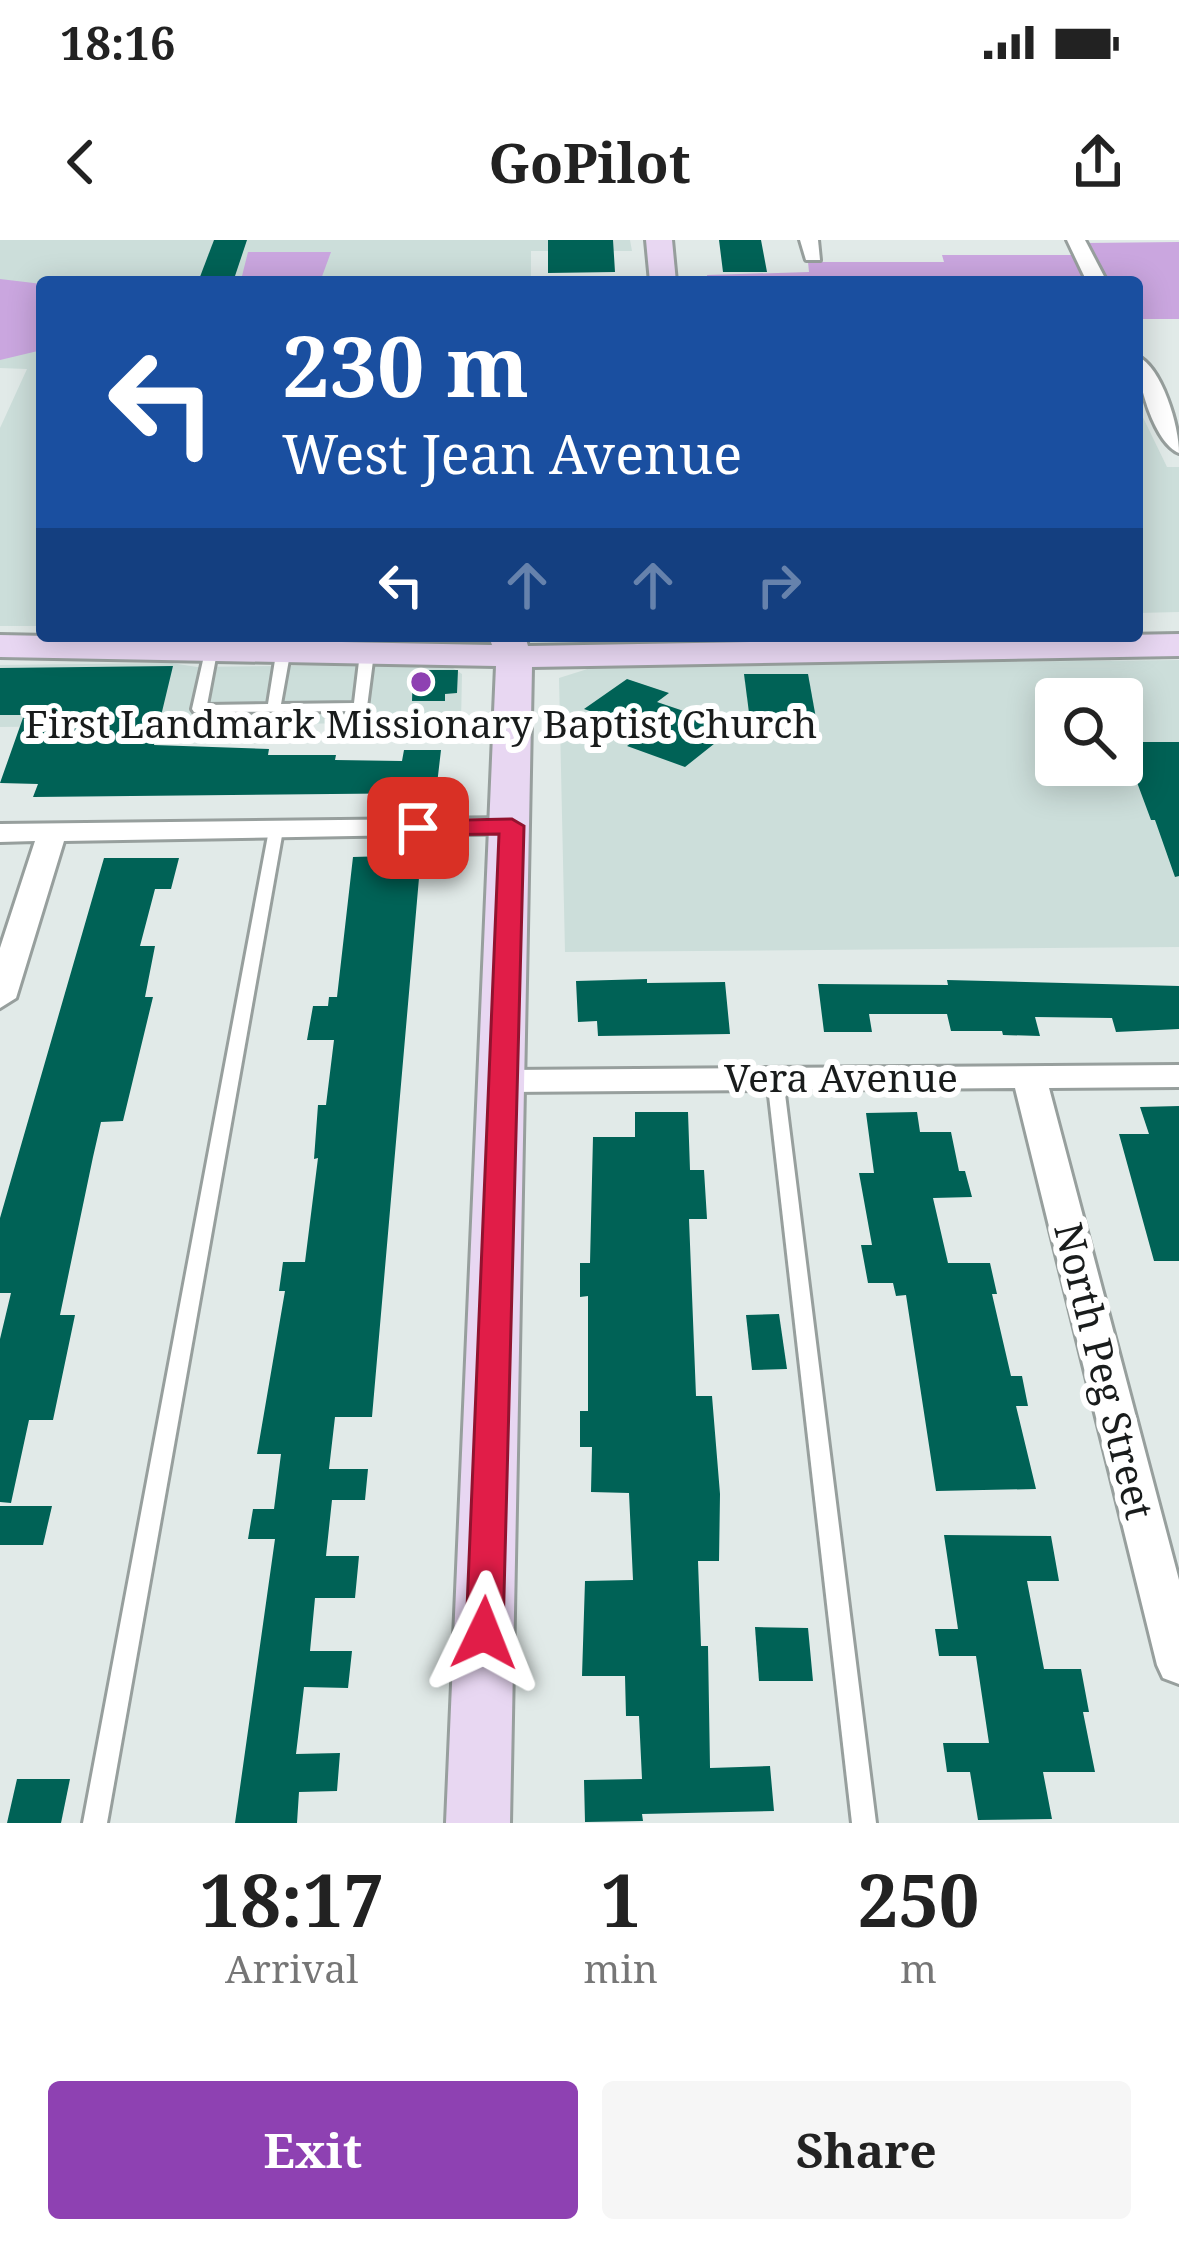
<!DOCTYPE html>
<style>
:root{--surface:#fff;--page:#f6f6f6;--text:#222;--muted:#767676;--accent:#8e41b2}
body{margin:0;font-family:"Noto Serif",serif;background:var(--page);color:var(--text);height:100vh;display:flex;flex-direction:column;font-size:45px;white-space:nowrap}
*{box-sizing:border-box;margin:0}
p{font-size:39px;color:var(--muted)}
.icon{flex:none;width:66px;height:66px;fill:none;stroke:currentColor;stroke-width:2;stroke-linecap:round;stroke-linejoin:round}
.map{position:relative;height:1583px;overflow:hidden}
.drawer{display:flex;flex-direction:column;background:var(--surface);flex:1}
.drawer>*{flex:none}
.banner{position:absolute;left:36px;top:36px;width:1107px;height:366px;border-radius:12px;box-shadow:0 6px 30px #0003;background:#1a4fa0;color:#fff;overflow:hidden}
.buttons{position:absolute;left:1035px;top:438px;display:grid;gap:24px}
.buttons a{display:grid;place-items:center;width:108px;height:108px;border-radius:12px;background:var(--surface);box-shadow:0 6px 30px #0003;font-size:60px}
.pin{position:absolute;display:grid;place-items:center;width:102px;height:102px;color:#fff;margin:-51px;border-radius:24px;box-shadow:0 6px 18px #0006}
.me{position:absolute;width:132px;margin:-66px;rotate:2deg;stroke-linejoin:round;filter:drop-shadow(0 0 9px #0008)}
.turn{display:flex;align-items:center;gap:42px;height:252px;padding:0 48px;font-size:54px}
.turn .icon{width:156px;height:156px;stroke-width:2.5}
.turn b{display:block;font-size:84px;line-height:102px}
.lanes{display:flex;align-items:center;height:114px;padding:0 48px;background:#0003;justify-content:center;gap:60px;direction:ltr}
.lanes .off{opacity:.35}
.eta{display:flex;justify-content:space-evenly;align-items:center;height:204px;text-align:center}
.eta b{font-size:72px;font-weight:700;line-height:84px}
.cta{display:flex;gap:24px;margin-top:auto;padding:24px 48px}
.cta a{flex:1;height:138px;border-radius:12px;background:var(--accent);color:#fff;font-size:48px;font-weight:700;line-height:138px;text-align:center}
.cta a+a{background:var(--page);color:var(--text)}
.status{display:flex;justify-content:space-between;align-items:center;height:84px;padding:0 60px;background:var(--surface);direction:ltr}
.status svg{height:33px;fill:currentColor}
header{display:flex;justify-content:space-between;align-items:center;height:156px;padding:0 48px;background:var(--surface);font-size:54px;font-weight:700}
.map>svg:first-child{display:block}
.built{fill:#ccdeda;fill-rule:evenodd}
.green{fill:#caa6df}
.building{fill:#006256}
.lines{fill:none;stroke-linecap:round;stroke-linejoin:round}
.lane-casing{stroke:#979f9d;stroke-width:6}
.street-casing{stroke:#979f9d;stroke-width:6}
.secondary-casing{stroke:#979f9d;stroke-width:6}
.lane{fill:#fff;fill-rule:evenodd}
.street{fill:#fff;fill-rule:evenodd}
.secondary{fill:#e8d7f2;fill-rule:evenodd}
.route{fill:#e11d48;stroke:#92132f;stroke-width:3}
.poi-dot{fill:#8e41b2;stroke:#fff;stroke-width:4.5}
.labels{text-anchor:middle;stroke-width:12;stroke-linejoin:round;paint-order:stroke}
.poi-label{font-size:39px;fill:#191c1c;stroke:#fff}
.street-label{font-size:39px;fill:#191c1c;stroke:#fff}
</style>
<div class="status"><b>18:16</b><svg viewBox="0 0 49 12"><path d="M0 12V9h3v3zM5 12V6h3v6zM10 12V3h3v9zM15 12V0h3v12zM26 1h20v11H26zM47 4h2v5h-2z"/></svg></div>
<header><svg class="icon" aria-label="back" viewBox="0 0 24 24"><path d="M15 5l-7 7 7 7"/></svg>GoPilot<svg class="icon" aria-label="share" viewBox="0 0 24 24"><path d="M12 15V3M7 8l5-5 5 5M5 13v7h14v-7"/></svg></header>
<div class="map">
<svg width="1179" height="1583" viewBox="0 0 1179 1583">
<rect width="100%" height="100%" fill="#e1eae8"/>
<g class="built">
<path d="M0 0H630L632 11H531V42H42V386H0V188L27 129 0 128Z"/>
<path d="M1137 165 1167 227H1179V372L1137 373Z"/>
<path d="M1179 420V707L565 712 559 438 597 426ZM1056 459H1122V525H1056Z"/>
<path d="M171 423 197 427 447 424 462 434 461 482 0 487V425Z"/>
</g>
<g class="green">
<path d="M1179 2V79H1137V42H1106L1085 3Z"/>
<path d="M248 12H331L320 42H253V36H242Z"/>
<path d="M942 15H1076L1089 42H708L707 35 809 32 808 22H944Z"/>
<path d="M0 39 42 44V110L0 120Z"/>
</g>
<g class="building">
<path d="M214 0H247L233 42H198Z"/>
<path d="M548 0H613L615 32 548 33Z"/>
<path d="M719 0H761L767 32H723Z"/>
<path d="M173 426 154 505 269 509 268 515H336L335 520 402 521 404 510H441L436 553 33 557 38 544 0 543 24 475H0V428Z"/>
<path d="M413 430H458L457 453 445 454V461H412Z"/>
<path d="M744 434H808L819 495 752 496Z"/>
<path d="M627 439 669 453 657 462 734 488 685 527 627 506 647 491 584 469Z"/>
<path d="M1122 502H1179V636L1175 637 1155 580H1151Z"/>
<path d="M421 615 372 1177H335L329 1229H368L365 1260H332L326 1316H359L355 1358H315L310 1411H352L348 1448 304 1447 296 1514 340 1513 337 1551 299 1552 297 1583H235L275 1299H248L253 1269H274L281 1214H257L285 1051H279L283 1022H305L318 918 314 919 318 865H326L334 800H307L313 766H328L329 757H337L353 617Z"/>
<path d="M104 618H179L171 649H155L140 706H155L145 757H153L123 881 101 882 93 917 60 1075H75L53 1180H29L11 1263 0 1262V1099L11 1053H0V978Z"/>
<path d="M647 739V743L725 742 730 794 598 796 597 781 578 782 576 741Z"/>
<path d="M947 740 1179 746V789L1116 792 1112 778 1035 777 1040 796 1003 795 1002 791H951L947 774H869L872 792H824L818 744 948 745Z"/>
<path d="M1179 866V1021H1154L1119 894H1149L1140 867Z"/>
<path d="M635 872H688L690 930H704L707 979H689L696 1156H712L720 1254 719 1321H698L701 1406H708L710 1528 770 1526 774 1571 642 1574 643 1581 585 1582 584 1540 642 1539 639 1476H626L625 1436H582L585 1341 633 1340 629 1253 591 1252 592 1207H580V1171H588V1056L580 1057V1023H590L593 897H635Z"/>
<path d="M917 872 920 892H951L959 931H965L972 957 933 958 948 1023H990L997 1054H992L1011 1136H1022L1028 1166H1016L1036 1249 936 1251 906 1055 896 1056 893 1043H868L861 1005H872L859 933H874L866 873Z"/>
<path d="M779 1074 787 1129 752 1130 746 1075Z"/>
<path d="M0 1266H52L43 1305H0Z"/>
<path d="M944 1295 1051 1296 1059 1341H1027L1044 1429H1081L1089 1472H1083L1095 1532H1043L1052 1579 978 1580 970 1532H947L943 1503H989L976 1416H939L935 1389H958Z"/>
<path d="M755 1387 808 1388 813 1441H759Z"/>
<path d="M17 1539H70L61 1583H7Z"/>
</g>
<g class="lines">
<g class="lane-casing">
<g id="lane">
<path d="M212 403 218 407 207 465 268 464 276 414 283 410 290 414 281 464 354 463 360 413 367 409 374 413 367 467 360 471 194 472 192 469 206 407Z"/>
<path d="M276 586 283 590 107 1583H83L269 590Z"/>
<path d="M775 833 783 838 876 1583H852L767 838Z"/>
</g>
</g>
<g class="street-casing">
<g id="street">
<path d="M800 0H818L820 20H806Z"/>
<path d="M1067 0H1085L1107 42H1087Z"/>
<path d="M1137 116C1162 127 1179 186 1179 213 1154 203 1137 141 1137 116Z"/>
<path d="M512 578 522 581 527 587 522 593 64 601 16 758 0 768V708L35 601 0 602V584Z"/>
<path d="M1179 825V847L1049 848 1179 1340V1444L1163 1438 1157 1425 1015 848 503 852 491 849 486 841 491 833 503 830Z"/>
</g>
</g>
<g class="secondary-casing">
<g id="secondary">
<path d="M646 0H672L676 42H650Z"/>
<path d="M1179 394V416L532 427 510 1583H446L496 426 0 417V395L492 405 489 396H525L528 406Z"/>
</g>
</g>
<use href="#lane" class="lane"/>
<use href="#street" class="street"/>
<use href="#secondary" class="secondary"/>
</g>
<path class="route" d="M512 579 524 586 503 1393 497 1403 484 1408 472 1403 466 1393 499 594 418 595 406 588 418 581Z"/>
<circle class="poi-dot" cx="421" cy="442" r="12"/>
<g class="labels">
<g class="poi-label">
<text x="421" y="498">First Landmark Missionary Baptist Church</text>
</g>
<g class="street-label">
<text x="841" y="852">Vera Avenue</text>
<text transform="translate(1104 1131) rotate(76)" y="14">North Peg Street</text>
</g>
</g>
</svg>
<div class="buttons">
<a><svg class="icon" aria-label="search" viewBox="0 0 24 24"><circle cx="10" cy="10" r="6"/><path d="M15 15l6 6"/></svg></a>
</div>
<div class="pin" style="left:418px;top:588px;background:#d93025"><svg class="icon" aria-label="arrive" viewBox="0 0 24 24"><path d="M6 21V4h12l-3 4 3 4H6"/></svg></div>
<svg class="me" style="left:484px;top:1393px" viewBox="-20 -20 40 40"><path d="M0-17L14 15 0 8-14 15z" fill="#e11d48" stroke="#fff" stroke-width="4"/></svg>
<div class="banner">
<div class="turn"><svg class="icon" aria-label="left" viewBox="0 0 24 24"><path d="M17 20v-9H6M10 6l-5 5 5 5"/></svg><div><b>230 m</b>West Jean Avenue</div></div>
<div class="lanes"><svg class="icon" aria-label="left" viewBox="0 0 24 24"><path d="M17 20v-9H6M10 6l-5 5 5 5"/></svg><svg class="icon off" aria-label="ahead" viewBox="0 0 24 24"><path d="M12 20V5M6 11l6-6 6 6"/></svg><svg class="icon off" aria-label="ahead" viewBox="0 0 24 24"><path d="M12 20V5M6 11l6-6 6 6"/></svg><svg class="icon off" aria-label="right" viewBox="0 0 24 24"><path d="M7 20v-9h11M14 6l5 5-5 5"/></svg></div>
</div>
</div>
<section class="drawer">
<div class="eta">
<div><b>18:17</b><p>Arrival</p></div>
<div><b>1</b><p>min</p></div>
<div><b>250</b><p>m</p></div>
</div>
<div class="cta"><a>Exit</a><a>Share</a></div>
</section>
